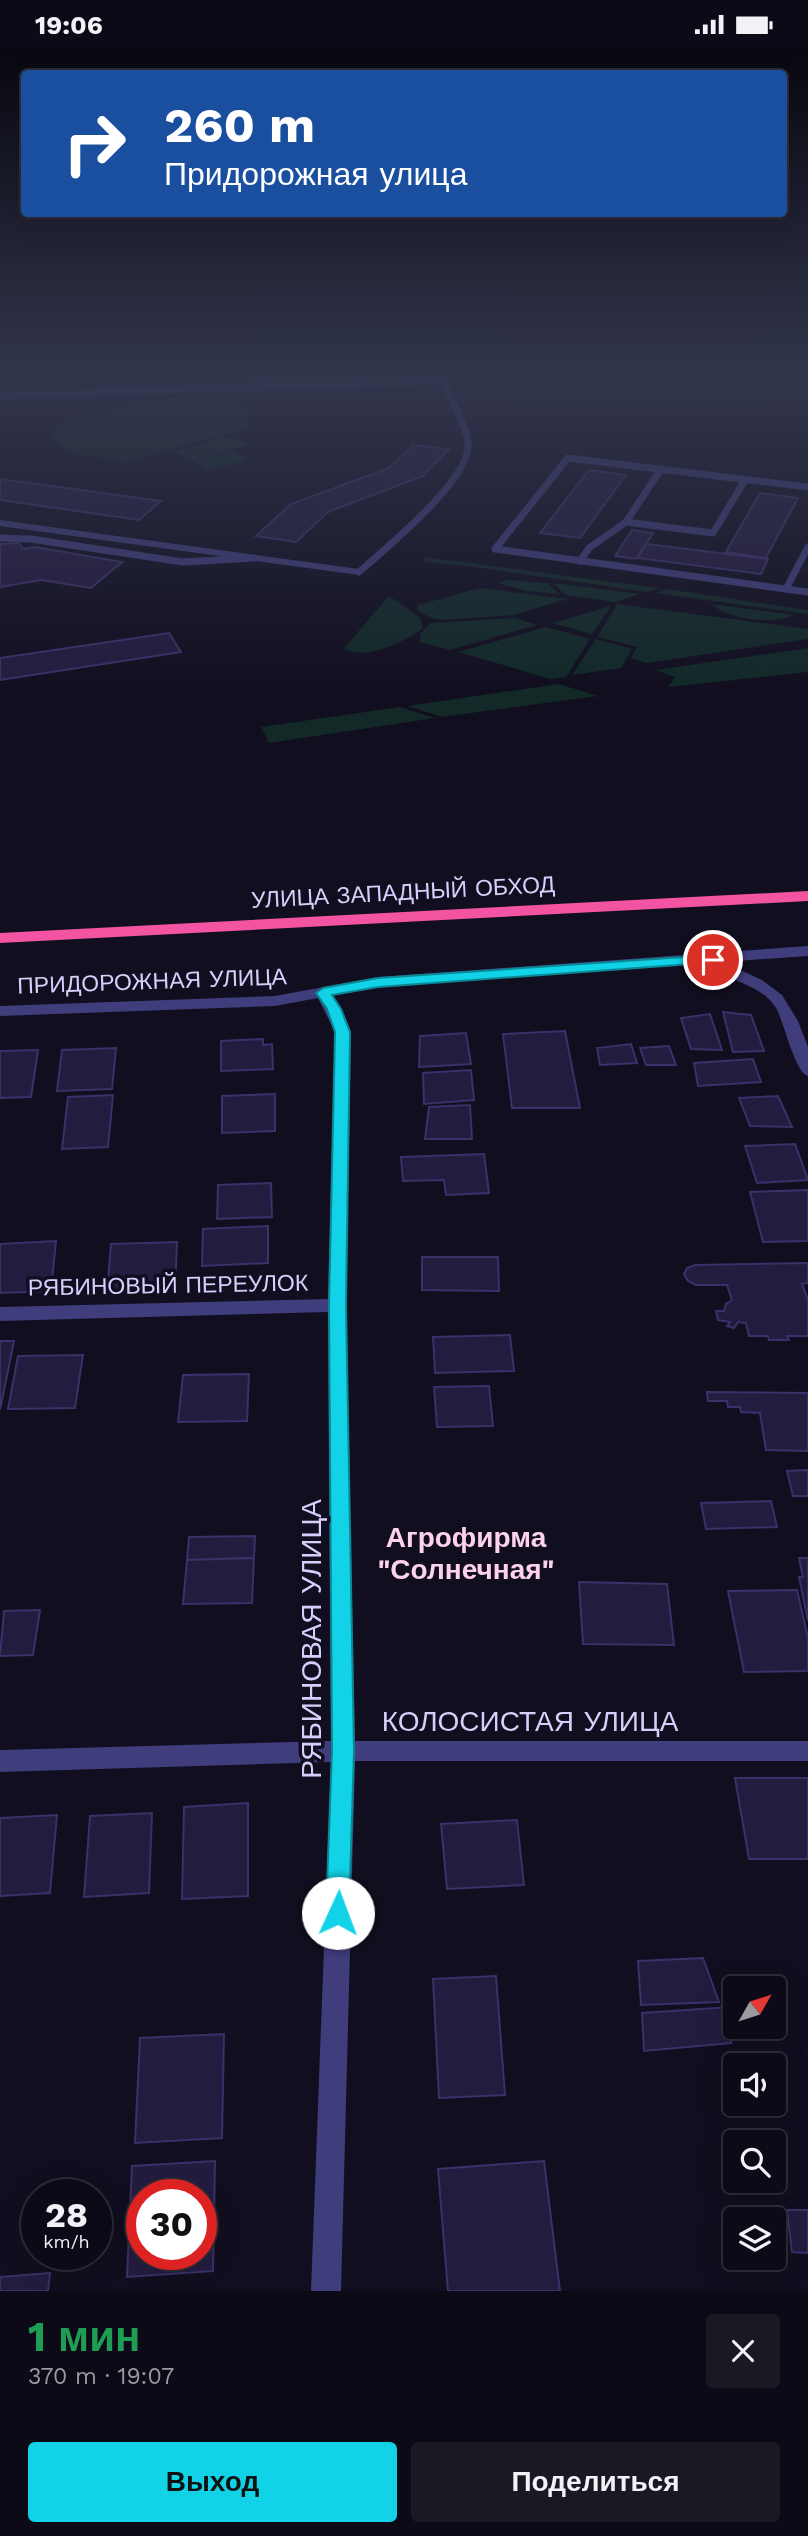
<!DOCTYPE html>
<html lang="ru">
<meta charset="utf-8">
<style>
:root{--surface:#0d0a17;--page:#1b1824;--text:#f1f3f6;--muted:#9a9aa1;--line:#2d2b36;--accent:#11d2e6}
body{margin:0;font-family:"Work Sans",sans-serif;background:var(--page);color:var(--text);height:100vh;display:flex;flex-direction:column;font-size:26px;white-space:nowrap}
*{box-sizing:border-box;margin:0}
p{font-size:23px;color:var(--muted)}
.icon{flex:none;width:38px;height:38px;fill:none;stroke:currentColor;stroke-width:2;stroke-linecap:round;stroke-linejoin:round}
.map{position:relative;height:2242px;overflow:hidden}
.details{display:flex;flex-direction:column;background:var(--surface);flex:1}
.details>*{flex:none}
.hud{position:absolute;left:21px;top:21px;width:766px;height:147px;border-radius:7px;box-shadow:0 7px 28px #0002,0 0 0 2px var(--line);background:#1a4fa0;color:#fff;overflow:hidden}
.needle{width:46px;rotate:51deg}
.fabs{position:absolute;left:723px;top:1927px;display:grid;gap:14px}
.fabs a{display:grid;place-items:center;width:63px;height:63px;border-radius:7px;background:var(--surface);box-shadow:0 7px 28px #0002,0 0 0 2px var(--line);font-size:35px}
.speed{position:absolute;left:21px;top:2130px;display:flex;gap:14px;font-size:35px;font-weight:700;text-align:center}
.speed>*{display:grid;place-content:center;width:91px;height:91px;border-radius:50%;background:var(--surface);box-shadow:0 7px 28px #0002,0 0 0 2px var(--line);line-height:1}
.speed small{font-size:18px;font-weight:400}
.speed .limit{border:10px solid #d22;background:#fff;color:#111}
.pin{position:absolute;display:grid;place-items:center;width:60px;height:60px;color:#fff;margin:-30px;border:4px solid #fff;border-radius:50%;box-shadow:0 2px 7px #0007}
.me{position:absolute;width:77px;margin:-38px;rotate:2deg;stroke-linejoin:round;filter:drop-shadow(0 0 5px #0008)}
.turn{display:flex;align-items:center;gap:24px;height:147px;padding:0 28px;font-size:32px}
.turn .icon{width:91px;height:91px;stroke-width:2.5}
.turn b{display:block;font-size:49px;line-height:60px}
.round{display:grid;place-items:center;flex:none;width:74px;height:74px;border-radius:7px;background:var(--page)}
.summary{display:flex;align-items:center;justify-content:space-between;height:119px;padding:0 28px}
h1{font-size:42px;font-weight:700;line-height:52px;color:#1e9e55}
.primary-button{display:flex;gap:14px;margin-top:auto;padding:14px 28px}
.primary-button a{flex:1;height:80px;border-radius:7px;background:var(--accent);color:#111;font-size:28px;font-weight:700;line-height:80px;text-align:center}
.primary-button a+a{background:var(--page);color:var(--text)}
.status{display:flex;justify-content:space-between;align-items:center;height:49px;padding:0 35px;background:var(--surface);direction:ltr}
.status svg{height:19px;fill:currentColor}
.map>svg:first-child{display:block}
.green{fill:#122928}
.building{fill:#231c3f;stroke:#3b3069;stroke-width:2;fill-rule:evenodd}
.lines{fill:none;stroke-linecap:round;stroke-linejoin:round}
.lane{stroke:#3f3d7b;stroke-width:7}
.street{fill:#3f3d7b;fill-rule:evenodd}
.highway{fill:#f254a1;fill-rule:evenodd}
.route{fill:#11d2e6;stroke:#0b8896;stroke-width:2}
.labels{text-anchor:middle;stroke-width:7;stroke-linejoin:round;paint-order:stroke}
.street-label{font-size:23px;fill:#d5d0fb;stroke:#110e1f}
.near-neighbourhood-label{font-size:28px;font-weight:bold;fill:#fcd2ed;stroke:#110e1f}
.near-street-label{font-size:28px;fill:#d5d0fb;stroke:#110e1f}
</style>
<div class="status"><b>19:06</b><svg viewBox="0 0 49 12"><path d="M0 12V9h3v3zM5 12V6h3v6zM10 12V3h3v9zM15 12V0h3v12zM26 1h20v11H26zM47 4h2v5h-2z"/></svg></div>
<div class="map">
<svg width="808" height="2242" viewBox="0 0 808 2242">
<rect width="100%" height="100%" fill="#110e1f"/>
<g class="green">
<path d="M197 347 223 350 247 359 249 369 245 376 250 379 122 414C100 402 67 414 52 389 59 363 171 348 197 347Z"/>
<path d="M228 387 249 396 193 412 172 402Z"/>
<path d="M233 402 249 410 209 421 193 413Z"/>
<path d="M423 508 659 539 647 543 469 517 425 513Z"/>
<path d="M508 531 547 534 559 545 527 542 498 534Z"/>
<path d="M553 534 640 545 615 553 566 546Z"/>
<path d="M480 539 567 550 513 566 442 571 429 568 416 560 418 556Z"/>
<path d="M667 540 808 561V565L655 544Z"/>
<path d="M389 547 420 569 423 579C406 592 364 613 344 599Z"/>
<path d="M617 555 808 580V590L647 614 631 609 637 598 597 588Z"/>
<path d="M710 555 795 566C768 576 734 571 710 555Z"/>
<path d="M611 557 592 585 552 574Z"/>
<path d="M515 569 537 576 450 601 420 593V585L431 574Z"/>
<path d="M546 578 590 590 566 628 551 630 458 603Z"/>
<path d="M596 590 632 600 621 619 572 626Z"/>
<path d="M808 599V623L668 638 675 628 656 621Z"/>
<path d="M559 635 598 647 442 668 407 657Z"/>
<path d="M400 658 435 669 269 694 261 678Z"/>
</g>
<g class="building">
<path d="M413 396 449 400 423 427 328 463 296 493 256 487 291 455 389 419Z"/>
<path d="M589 421 626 426 580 489 540 484Z"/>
<path d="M0 430 161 452 139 471 0 451Z"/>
<path d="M760 444 798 449 766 509 726 503Z"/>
<path d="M632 481 653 484 636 510 615 507Z"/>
<path d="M19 494 23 500 35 498 122 513 91 539 41 531 0 538V495Z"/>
<path d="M646 495 768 510 761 525 638 509Z"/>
<path d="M169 584 181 603 0 631V609Z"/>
<path d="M723 963 751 966 764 1002 733 1003Z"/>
<path d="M710 965 722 1001 691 1000 681 969Z"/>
<path d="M565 982 580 1059H512L503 985Z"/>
<path d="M466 984 471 1015 419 1018 420 987Z"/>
<path d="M263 990V996L272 995 273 1020 221 1022V992Z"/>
<path d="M631 995 637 1014 600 1016 597 999Z"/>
<path d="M669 997 676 1016H646L640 999Z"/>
<path d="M116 999 112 1040 57 1042 62 1001Z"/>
<path d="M38 1001 31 1048 0 1049V1002Z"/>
<path d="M753 1010 761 1033 698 1037 694 1014Z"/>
<path d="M471 1021 474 1051 424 1055 423 1024Z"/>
<path d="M275 1045V1082L222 1084V1047Z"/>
<path d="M113 1046 108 1098 62 1100 68 1048Z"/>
<path d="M778 1047 792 1078 750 1077 739 1049Z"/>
<path d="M470 1056 472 1090H425L429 1058Z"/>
<path d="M795 1095 808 1131 757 1134 745 1097Z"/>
<path d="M484 1105 489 1144 446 1146 444 1131 403 1132 401 1108Z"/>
<path d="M271 1134 272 1168 217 1170 218 1136Z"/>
<path d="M808 1141V1192L763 1193 750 1143Z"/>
<path d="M268 1177V1214L202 1217 203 1180Z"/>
<path d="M56 1192 51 1242 0 1244V1195Z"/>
<path d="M177 1193 175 1240 107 1243 111 1195Z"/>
<path d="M422 1208H498L499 1242 422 1241Z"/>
<path d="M808 1214V1234L802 1235 808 1251V1287H787L789 1291H769L768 1287H749L746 1274 738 1273 734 1279 727 1277 730 1273 718 1271 716 1262H724L726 1255 732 1251 727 1236H696L688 1232 684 1225 687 1219 695 1216Z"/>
<path d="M510 1286 514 1322 435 1324 433 1288Z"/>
<path d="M0 1292H14L0 1361Z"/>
<path d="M83 1306 75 1359 8 1360 18 1307Z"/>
<path d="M249 1325 247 1372 178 1373 183 1326Z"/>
<path d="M489 1337 493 1377 437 1378 434 1338Z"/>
<path d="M707 1343 808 1344V1402L766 1401 760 1364 741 1363 740 1358H728L727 1352H708Z"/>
<path d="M808 1421V1447H793L787 1422Z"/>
<path d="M771 1452 777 1478 706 1480 701 1454Z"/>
<path d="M255 1487 254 1509 187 1511 189 1488Z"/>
<path d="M254 1509 252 1554 183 1555 187 1511Z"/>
<path d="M799 1509H808V1572L799 1528H803Z"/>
<path d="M579 1533 667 1535 674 1596 583 1595Z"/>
<path d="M797 1541 808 1589V1622L744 1623 728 1542Z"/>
<path d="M40 1561 33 1606 0 1607 4 1562Z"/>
<path d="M735 1729H808V1810H749Z"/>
<path d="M248 1754V1847L182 1850 184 1758Z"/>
<path d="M152 1764 149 1844 84 1848 90 1767Z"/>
<path d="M57 1766 50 1844 0 1847V1769Z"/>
<path d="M517 1771 524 1836 447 1840 441 1775Z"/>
<path d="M703 1909 719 1953 641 1956 638 1912Z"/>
<path d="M496 1927 505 2046 439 2049 433 1930Z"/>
<path d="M730 1958 731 1994 644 2002 642 1964Z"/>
<path d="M224 1985 222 2089 135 2094 140 1989Z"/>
<path d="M215 2112 213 2222 127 2228 132 2117ZM142 2146H201V2205H142Z"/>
<path d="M544 2112 560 2242H448L438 2120Z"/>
<path d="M787 2161H808V2204L792 2203Z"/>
<path d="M50 2224 48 2242H0V2228Z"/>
</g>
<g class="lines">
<g class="lane">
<path d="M249 327 273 335"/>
<path d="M0 347 443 332C450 349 469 380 468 398 467 433 385 500 359 523"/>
<path d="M808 438 568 409 495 500 808 543"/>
<path d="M626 473 713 484 745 431"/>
<path d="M0 489 31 490 183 513 254 509"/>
<path d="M580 512 589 499 626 473 661 420"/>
<path d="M786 540 808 498"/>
</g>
<g class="street">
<path d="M0 471 359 520 364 523 359 526 0 477Z"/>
<path d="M808 897V907L723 913 762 931 782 946 798 972 808 998V1027C795 1024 784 973 776 959 760 933 727 934 707 914L378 938 332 946 342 960 351 983 346 1256 355 1692H808V1712H355L341 2242H311L331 1713 0 1723V1701L331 1692 328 1263 0 1272V1258L328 1250 335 983 318 949 275 957 0 967V957L275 947 378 928Z"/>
</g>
<path class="highway" d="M808 842V852L0 894V884Z"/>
</g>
<linearGradient id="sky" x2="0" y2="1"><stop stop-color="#090811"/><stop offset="0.51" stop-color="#32364d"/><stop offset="1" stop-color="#32364d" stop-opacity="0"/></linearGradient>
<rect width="808" height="641" fill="url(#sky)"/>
<path class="route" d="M713 906 718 908V913L378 938 332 946 341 960 350 983 346 1256 354 1702 349 1864 346 1872 338 1875 329 1872 326 1864 332 1702 329 1256 335 983 327 960 316 944 323 939 378 929Z"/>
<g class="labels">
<g class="street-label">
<text transform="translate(403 843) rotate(-3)" y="8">УЛИЦА ЗАПАДНЫЙ ОБХОД</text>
<text transform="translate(152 932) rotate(-2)" y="8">ПРИДОРОЖНАЯ УЛИЦА</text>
<text transform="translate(168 1236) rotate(-1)" y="8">РЯБИНОВЫЙ ПЕРЕУЛОК</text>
</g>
<g class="near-neighbourhood-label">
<text x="466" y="1498">Агрофирма<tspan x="466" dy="32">"Солнечная"</tspan></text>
</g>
<g class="near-street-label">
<text transform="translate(311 1590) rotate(-90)" y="10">РЯБИНОВАЯ УЛИЦА</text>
<text x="530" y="1682">КОЛОСИСТАЯ УЛИЦА</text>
</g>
</g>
</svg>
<div class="fabs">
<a><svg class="needle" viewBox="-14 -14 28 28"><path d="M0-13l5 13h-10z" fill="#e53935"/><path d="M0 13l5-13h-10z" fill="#9a9aa1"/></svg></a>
<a><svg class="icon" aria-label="sound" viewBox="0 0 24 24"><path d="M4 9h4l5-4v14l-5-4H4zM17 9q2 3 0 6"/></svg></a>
<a><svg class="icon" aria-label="search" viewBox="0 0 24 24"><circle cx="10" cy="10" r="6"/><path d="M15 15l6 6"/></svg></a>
<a><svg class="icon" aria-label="layers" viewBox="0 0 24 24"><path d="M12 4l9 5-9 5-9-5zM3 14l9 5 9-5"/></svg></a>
</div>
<div class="speed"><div>28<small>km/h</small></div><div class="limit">30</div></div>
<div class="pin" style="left:713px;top:911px;background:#d93025"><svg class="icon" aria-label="arrive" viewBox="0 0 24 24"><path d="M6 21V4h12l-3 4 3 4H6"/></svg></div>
<svg class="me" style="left:338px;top:1864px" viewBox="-20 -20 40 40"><circle r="19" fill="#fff"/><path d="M0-13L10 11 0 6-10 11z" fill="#11d2e6"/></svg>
<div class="hud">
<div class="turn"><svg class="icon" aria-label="right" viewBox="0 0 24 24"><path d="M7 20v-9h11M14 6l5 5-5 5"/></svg><div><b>260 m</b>Придорожная улица</div></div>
</div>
</div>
<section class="details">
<div class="summary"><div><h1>1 мин</h1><p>370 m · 19:07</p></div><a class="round"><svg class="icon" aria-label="close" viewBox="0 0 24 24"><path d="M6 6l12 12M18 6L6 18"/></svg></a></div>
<div class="primary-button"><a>Выход</a><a>Поделиться</a></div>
</section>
